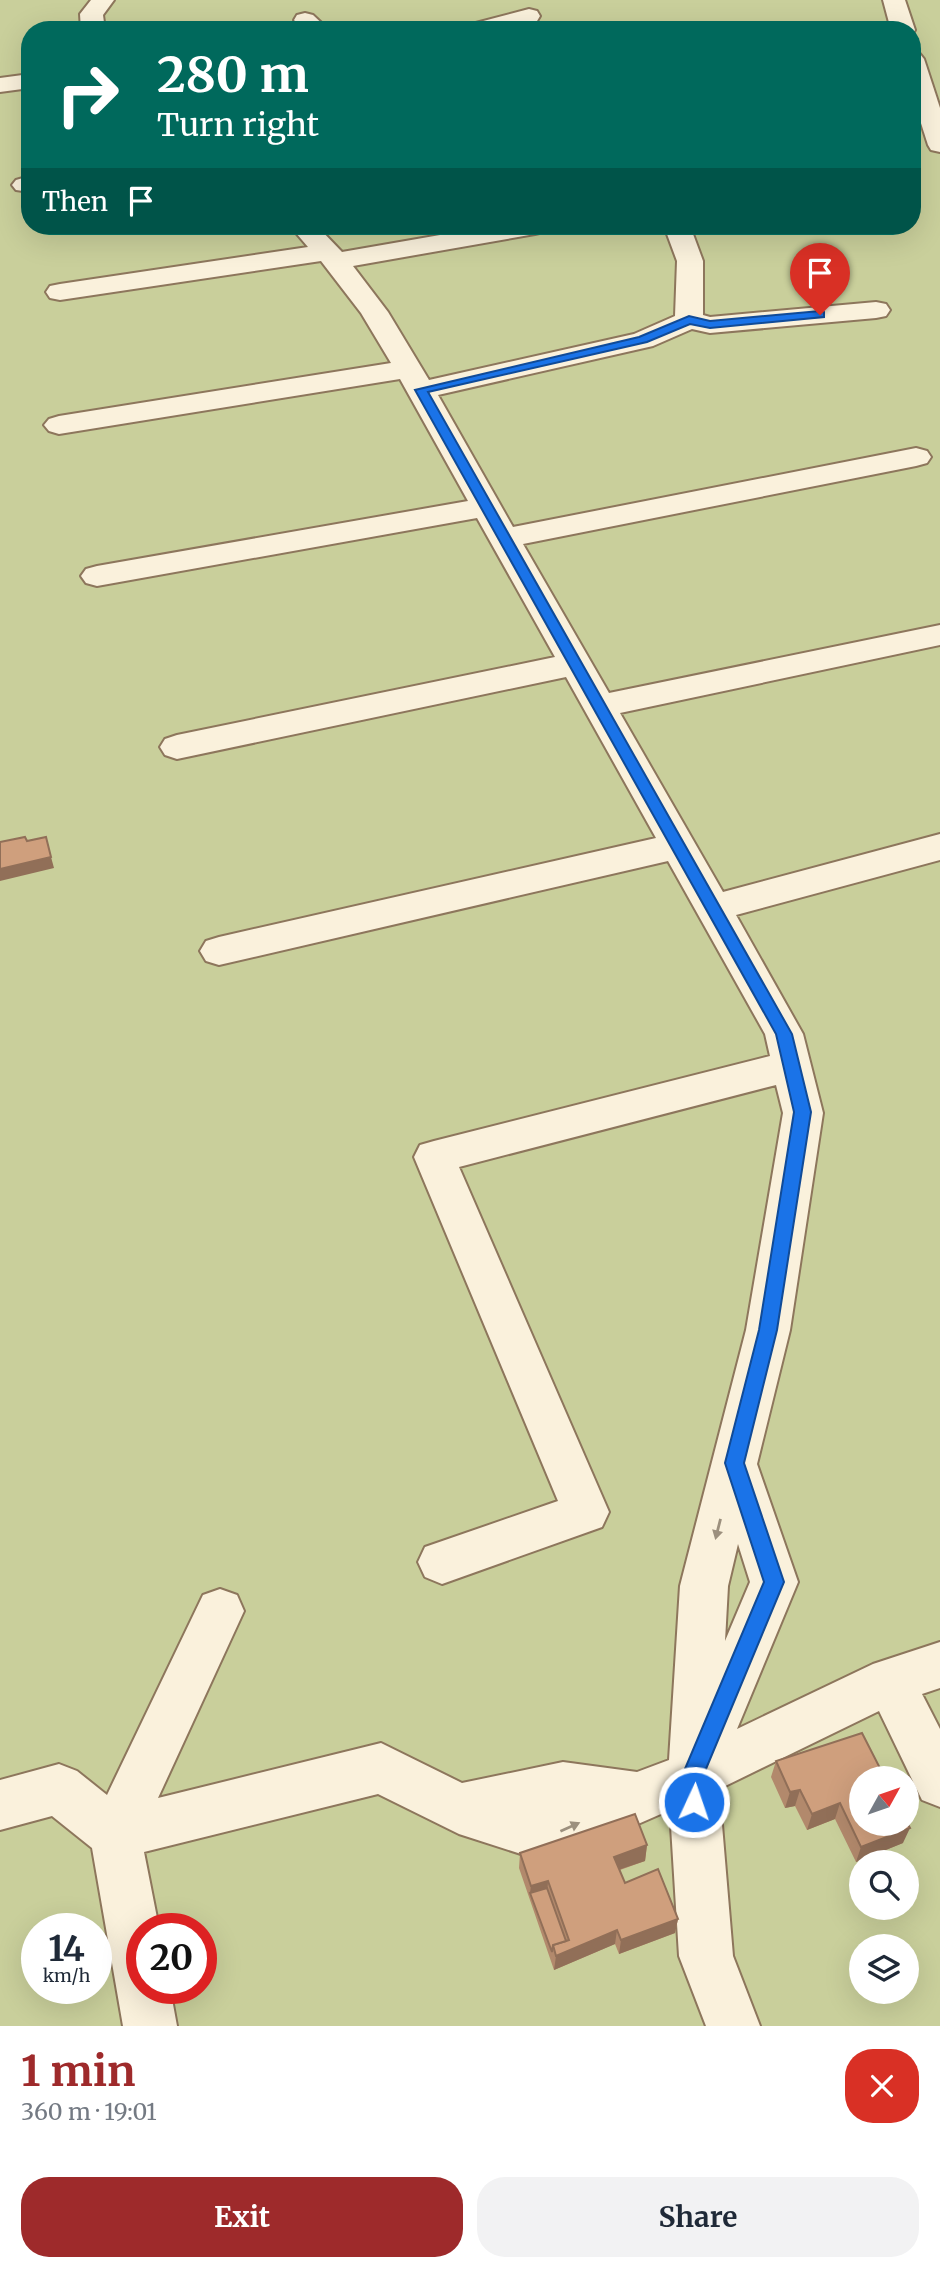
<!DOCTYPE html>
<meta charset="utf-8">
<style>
:root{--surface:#fff;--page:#f2f2f3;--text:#1f2937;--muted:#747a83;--accent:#9e2a2b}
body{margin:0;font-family:Merriweather,serif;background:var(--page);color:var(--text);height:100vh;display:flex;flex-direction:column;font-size:26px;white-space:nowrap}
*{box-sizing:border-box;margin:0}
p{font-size:23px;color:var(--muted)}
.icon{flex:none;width:38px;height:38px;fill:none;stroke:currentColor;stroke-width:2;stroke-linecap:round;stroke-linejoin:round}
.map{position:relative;height:2026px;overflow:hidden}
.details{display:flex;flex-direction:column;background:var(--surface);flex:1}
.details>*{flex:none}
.top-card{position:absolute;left:21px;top:21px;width:900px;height:214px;border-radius:28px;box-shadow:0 7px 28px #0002;background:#00695c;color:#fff;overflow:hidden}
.needle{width:46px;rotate:50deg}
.controls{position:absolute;left:849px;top:1766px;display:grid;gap:14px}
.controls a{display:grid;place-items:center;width:70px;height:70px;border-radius:50%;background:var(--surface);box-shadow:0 7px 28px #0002;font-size:35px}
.speed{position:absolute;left:21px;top:1913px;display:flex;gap:14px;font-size:35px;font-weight:700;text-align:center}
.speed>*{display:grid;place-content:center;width:91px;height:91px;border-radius:50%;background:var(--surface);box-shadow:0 7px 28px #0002;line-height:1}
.speed small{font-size:18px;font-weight:400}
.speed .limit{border:10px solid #d22;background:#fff;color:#111}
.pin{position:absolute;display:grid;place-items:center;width:60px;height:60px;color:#fff;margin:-72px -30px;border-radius:50% 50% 50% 0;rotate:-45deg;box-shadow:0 0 7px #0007}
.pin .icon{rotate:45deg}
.me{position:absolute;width:77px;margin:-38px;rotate:3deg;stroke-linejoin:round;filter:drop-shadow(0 0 5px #0008)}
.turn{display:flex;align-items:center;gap:24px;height:147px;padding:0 21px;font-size:32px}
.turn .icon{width:91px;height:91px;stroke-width:2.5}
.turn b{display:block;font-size:49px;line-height:60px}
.then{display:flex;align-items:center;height:66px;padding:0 21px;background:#0003;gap:14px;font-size:26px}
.round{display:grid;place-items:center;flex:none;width:74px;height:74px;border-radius:28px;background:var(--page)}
.headline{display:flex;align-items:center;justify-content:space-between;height:119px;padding:0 21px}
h1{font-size:42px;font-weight:700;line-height:52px;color:var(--accent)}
.action{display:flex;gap:14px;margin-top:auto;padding:14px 21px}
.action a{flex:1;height:80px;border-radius:28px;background:var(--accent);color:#fff;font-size:28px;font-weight:700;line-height:80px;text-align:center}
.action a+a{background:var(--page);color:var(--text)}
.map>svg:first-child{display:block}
.green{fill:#c9cf9b;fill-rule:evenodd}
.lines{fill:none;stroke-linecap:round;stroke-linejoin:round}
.minor-casing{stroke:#8d765c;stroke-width:4}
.minor{fill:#faf1dc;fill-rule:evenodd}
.wall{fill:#b2896c}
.shaded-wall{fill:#916f58}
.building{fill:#cf9f7d;stroke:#916f58;stroke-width:2}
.oneway{fill:#9c907e}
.route{fill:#1a73e8;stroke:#114b97;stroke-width:2}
</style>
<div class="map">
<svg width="940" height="2026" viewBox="0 0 940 2026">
<rect width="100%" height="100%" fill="#f0e4c8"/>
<path class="green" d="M0 0H940V2026H0ZM30 30H912V226H30ZM861 1778H906V1824H861ZM861 1862H906V1908H861ZM37 1928H96V1988H37ZM142 1928H201V1988H142ZM861 1946H906V1992H861Z"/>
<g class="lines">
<g class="minor-casing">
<g id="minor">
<path d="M91 0H114L103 15 105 30H81L80 14Z"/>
<path d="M883 0H905L915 30 912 34V30H891Z"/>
<path d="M529 9 537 11 540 16 537 21 504 30H465L468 25Z"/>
<path d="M305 13 313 15 329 30H303L294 20 297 15Z"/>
<path d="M912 52 920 54 924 59 940 108V152L931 150 928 145 912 95Z"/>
<path d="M30 74V88L0 92V78Z"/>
<path d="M30 176V192L16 190 12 185 16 180Z"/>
<path d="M290 226H317L342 252 492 226H548L544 232 535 234 353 266 388 312 429 380 634 334 675 316 677 261 664 226H690L703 261V315L710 317 876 302 886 304 890 310 886 316 876 318 710 333 692 329 653 346 438 395 513 527 916 448 927 451 931 457 927 463 916 466 523 544 609 693 940 625V645L620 713 723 892 940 834V860L736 915 803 1034 823 1113 790 1330 757 1464 798 1582 737 1729 873 1664 940 1642V1688L922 1694 940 1729V1807L922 1800 879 1711 719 1789 733 1956 760 2026H706L679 1956 670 1810 549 1863 459 1834 378 1794 144 1852 159 1928H142V1988H170L177 2026H123L92 1848 52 1816 0 1830V1780L59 1764 77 1771 107 1795 203 1595 220 1589 237 1595 244 1611 158 1798 381 1743 462 1783 563 1762 637 1772 669 1760 680 1586 746 1330 783 1113 776 1085 459 1167 609 1512 602 1527 442 1584 425 1577 418 1562 425 1547 558 1501 414 1157 420 1145 434 1141 770 1056 765 1034 668 861 219 965 206 961 200 951 206 941 219 937 656 838 566 677 177 759 165 755 160 747 165 739 177 735 555 657 477 518 97 586 86 583 81 576 86 569 97 566 468 501 400 379 59 434 49 431 44 425 49 419 59 416 391 363 361 313 321 261 60 300 50 298 46 292 50 286 60 284 308 247ZM738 1544 750 1582 725 1641 728 1586Z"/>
</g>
</g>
<use href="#minor" class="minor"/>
</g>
<g class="wall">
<path d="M776 1761 903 1843 856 1862 835 1819 807 1830 795 1806 785 1808 771 1777Z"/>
<path d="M647 1845 645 1861 620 1870 625 1883 678 1919 675 1933 619 1954 615 1944 554 1970 519 1868 520 1853Z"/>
</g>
<g class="shaded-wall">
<path d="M51 857 54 868 0 881V869Z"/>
<path d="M800 1790 795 1806 785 1808 790 1792Z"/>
<path d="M840 1803 835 1819 807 1830 812 1814Z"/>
<path d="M910 1828 903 1843 856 1862 861 1847Z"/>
<path d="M647 1845 645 1861 612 1872 614 1857Z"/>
<path d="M548 1881 547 1896 530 1893 531 1886Z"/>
<path d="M678 1919 675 1933 619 1954 621 1940Z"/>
<path d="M617 1930 615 1944 554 1970 556 1956Z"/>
</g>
<g class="building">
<path d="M25 837 27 841 46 837 51 857 0 869V842Z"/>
<path d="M862 1733 885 1778H861V1824H906V1821L910 1828 861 1847 840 1803 812 1814 800 1790 790 1792 776 1761Z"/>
<path d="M635 1814 647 1845 614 1857 625 1883 658 1869 678 1919 621 1940 617 1930 556 1956 553 1945 569 1940 548 1881 531 1886 520 1853Z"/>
<path d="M547 1888 566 1941 553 1945 552 1952 530 1893Z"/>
</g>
<defs><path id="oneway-solid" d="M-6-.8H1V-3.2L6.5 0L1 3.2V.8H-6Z" transform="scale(1.75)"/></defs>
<g class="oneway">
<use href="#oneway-solid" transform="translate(718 1529) rotate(104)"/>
<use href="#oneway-solid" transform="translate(570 1827) rotate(-24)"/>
</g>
<path class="route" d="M820 311 824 312V317L710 328 690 324 647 342 428 392 792 1034 811 1112 777 1330 744 1463 784 1582 703 1776 705 1802 702 1809 694 1812 687 1809 682 1776 764 1582 725 1463 759 1330 794 1112 776 1034 415 390 639 337 689 316 710 321Z"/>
</svg>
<div class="controls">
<a><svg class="needle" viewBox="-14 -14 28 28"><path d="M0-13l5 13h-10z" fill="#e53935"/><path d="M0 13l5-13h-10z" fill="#747a83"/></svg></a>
<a><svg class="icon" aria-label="search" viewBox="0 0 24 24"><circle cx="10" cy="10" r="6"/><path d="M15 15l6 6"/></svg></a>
<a><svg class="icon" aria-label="layers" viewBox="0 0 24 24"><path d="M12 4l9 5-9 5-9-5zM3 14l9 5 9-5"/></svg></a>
</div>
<div class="speed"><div>14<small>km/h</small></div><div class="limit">20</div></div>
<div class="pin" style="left:820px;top:315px;background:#d93025"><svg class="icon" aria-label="arrive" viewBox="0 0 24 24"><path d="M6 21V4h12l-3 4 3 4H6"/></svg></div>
<svg class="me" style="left:694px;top:1802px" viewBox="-20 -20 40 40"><circle r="17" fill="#1a73e8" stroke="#fff" stroke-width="3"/><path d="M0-11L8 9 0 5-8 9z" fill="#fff"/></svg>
<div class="top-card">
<div class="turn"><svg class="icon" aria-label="right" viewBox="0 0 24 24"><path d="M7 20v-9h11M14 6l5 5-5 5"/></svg><div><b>280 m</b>Turn right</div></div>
<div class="then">Then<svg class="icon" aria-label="arrive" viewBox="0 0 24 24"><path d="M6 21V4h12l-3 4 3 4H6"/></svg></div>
</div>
</div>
<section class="details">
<div class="headline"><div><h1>1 min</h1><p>360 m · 19:01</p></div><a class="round" style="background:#d93025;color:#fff"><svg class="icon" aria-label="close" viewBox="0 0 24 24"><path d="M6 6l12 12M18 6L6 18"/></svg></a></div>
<div class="action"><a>Exit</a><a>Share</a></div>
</section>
